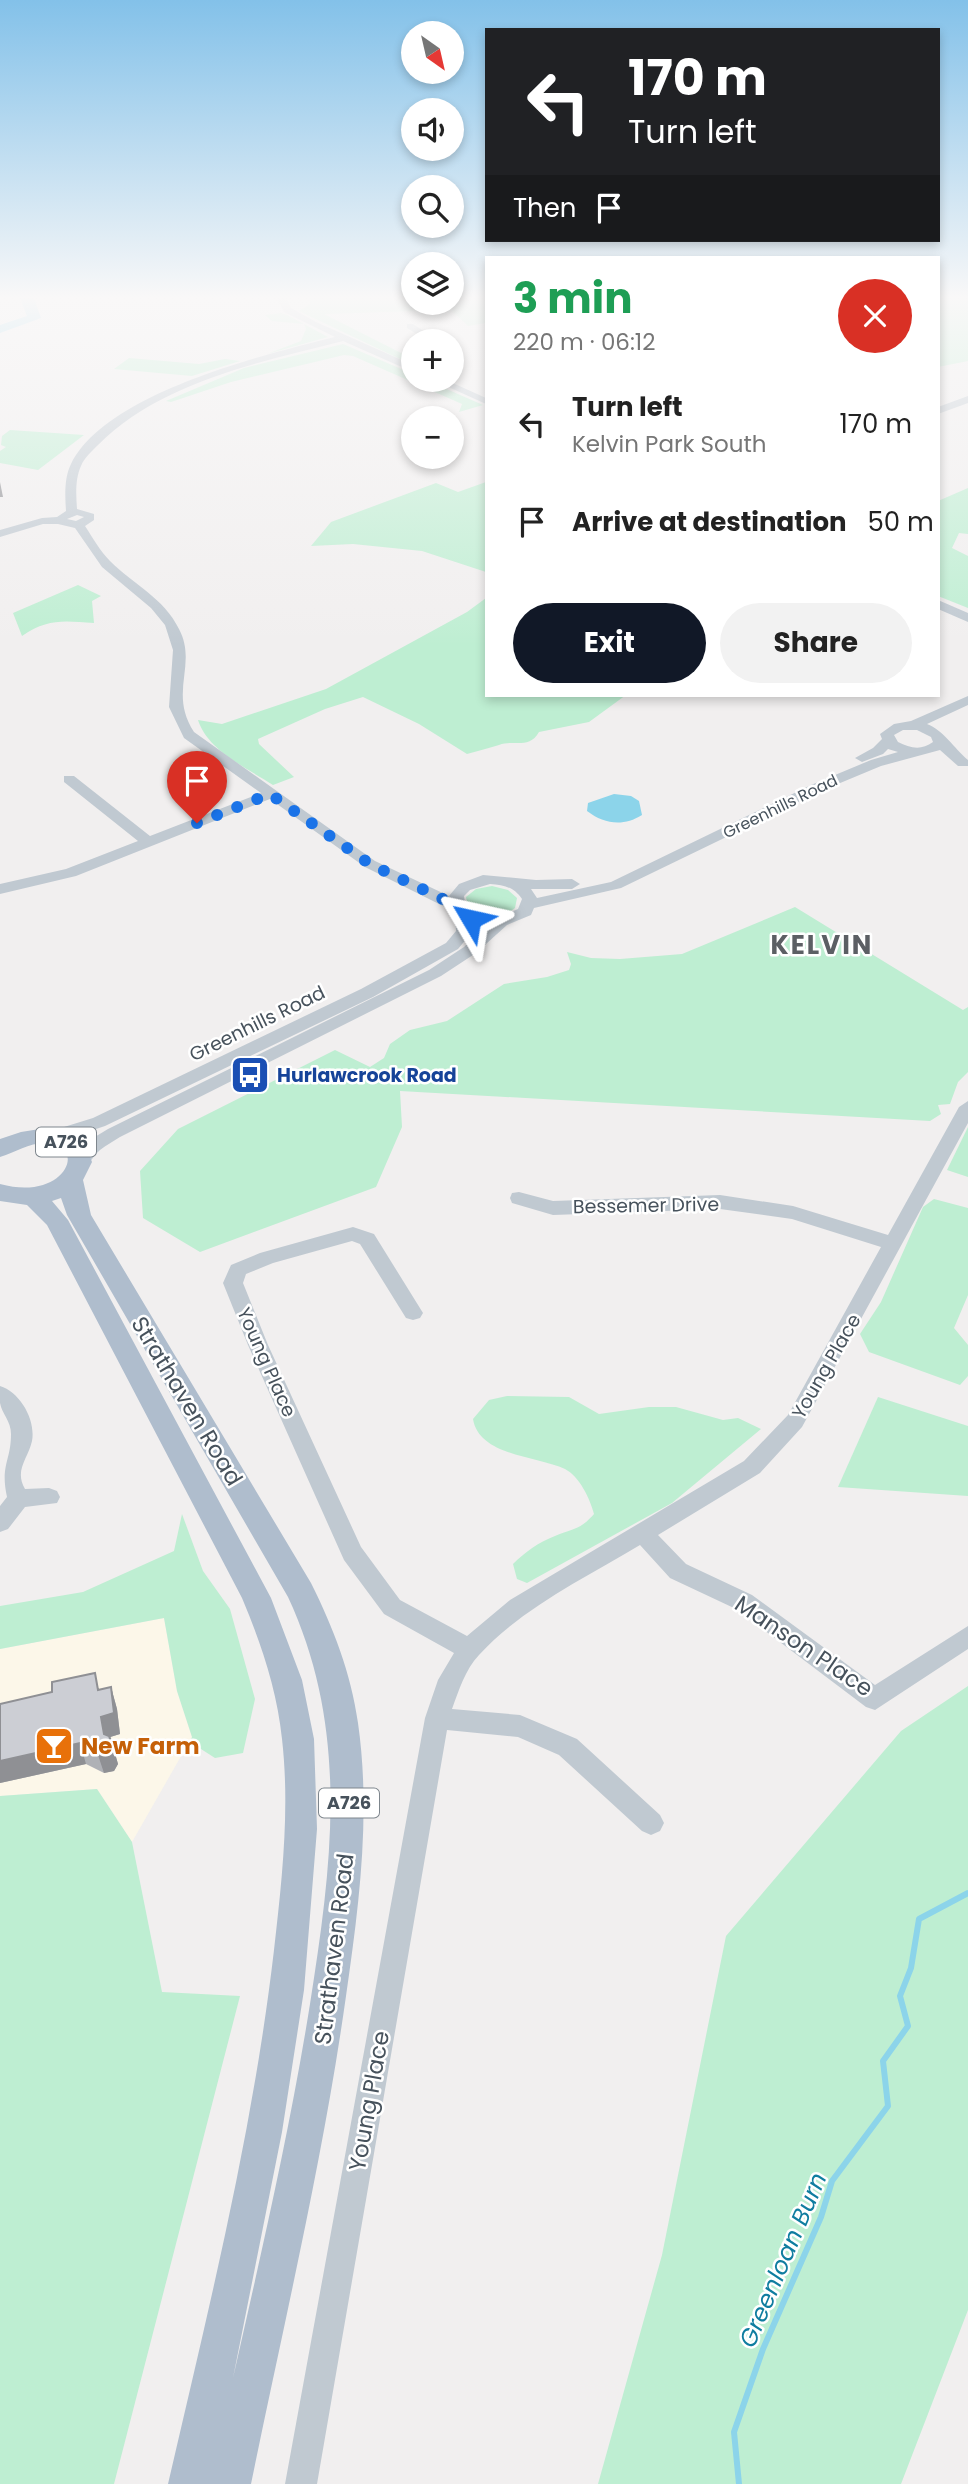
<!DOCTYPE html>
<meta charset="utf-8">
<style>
:root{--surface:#fff;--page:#f2f2f2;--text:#222;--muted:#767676;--accent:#111827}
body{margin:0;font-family:Poppins,sans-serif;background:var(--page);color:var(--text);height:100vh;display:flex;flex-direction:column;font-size:26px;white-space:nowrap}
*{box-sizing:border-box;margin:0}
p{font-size:23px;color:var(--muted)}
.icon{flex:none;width:38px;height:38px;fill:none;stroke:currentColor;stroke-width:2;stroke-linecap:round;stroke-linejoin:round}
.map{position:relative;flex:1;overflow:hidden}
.panel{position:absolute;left:485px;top:256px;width:455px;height:441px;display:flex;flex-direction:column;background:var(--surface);border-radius:0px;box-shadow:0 4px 10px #0003}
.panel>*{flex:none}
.top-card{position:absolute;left:485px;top:28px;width:455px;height:214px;border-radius:0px;box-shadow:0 4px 10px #0003;background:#202124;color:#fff;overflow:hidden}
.needle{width:46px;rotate:146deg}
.tools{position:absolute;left:401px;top:21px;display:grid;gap:14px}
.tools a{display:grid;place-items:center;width:63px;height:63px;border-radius:50%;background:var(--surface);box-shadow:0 4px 10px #0003;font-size:35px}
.pin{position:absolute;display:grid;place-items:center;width:60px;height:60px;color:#fff;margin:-72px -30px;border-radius:50% 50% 50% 0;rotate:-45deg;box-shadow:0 0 7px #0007}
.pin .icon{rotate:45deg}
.me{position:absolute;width:77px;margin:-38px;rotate:306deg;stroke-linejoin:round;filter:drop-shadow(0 0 5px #0008)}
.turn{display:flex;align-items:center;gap:24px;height:147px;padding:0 28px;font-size:32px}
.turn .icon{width:91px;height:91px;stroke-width:2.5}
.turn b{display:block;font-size:49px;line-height:60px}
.then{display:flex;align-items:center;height:66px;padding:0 28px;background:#0003;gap:14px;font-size:26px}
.round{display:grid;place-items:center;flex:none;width:74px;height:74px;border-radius:37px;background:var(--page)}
.overview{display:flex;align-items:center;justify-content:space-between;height:119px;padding:0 28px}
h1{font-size:42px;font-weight:700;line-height:52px;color:#1e9e55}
.primary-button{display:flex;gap:14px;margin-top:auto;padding:14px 28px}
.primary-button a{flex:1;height:80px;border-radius:42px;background:var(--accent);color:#fff;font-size:28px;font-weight:700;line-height:80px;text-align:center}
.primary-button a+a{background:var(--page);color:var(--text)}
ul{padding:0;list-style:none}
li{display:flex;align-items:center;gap:21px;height:98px;padding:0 28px}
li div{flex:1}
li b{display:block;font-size:26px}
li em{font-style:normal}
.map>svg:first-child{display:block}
.commercial{fill:#fcf7e9}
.green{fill:#beeed2}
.water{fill:#8cd4ea}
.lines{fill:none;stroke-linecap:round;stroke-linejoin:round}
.stream{stroke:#8cd4ea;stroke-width:6}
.river{fill:#8cd4ea;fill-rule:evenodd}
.minor{fill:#c0c9d1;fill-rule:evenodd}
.major{fill:#afbdcd;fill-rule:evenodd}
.wall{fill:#afb1b6}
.shaded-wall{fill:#8f9094}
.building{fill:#ccced4;stroke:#8f9094;stroke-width:2}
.route{stroke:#1a73e8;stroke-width:12;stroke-dasharray:0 21.6}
.labels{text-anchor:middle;stroke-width:5;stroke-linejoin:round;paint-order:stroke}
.far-street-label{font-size:16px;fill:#47525c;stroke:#fff}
.shield{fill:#fff;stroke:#7e868d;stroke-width:2}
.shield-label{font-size:18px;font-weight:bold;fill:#47525c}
.street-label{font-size:19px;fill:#47525c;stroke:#fff}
.transit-label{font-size:19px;font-weight:bold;fill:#164399;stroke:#fff;text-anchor:start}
.near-street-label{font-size:23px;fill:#47525c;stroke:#fff}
.near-food-label{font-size:23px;font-weight:bold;fill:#c56008;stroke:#fff;text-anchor:start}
.near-water-label{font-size:24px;font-style:italic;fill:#0f7da0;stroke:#fff}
.district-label{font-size:26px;font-weight:bold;letter-spacing:2px;fill:#5c5f64;stroke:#fff}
</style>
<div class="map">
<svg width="968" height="2484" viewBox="0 0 968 2484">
<rect width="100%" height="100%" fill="#f1efef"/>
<path class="commercial" d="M164 1618 177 1691 192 1737 132 1842 97 1789 0 1796V1649Z"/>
<g class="green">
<path d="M310 298H413V303H452V298H486V323L468 326 451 310 324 314 413 359 402 360 299 311 310 304Z"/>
<path d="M938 298H968V361L938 367Z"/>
<path d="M281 313 287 315 328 337 267 354 301 341 306 329 304 324 272 321 265 315Z"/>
<path d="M343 344 413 374V380H426L483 405 459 412 462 404 353 356 344 355 231 382 171 402 166 401 244 368Z"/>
<path d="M129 358 199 364 225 359 240 361 192 376 114 369Z"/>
<path d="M10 430 84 435 38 470 0 463V451L6 447 1 445 2 436Z"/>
<path d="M486 482V572L422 551 353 544 311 546 331 522 436 483 458 492Z"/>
<path d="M968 488V534L959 533 952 548 968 556V608L938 596V501Z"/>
<path d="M78 585 101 596 92 601 94 623C64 621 48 618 22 636L13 613Z"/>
<path d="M486 598V695H626L589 722 539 732C529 750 513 739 499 745 489 748 478 751 467 754L419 724 363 697 325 709 258 739 259 744 294 777 273 785C247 768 208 751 198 720L222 724 326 689 467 612Z"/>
<path d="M492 886 508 890 517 898 515 908C501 919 481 919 468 907L466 897 476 889Z"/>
<path d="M795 907 963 1010 968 1007V1072L958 1082 950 1104 938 1105 941 1114 930 1121 400 1091 402 1127 376 1187 200 1252 143 1218 140 1171 178 1129 335 1050 370 1067 384 1058 390 1044 410 1030 447 1021 504 984 547 977 569 970 571 964 567 952 591 958 620 959 682 954Z"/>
<path d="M968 1127V1177L947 1170Z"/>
<path d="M934 1199 968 1208V1295L954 1328 968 1345V1376L960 1385 869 1352 860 1334 881 1302 923 1207Z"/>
<path d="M507 1396 569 1397 599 1414 649 1407H676L723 1420 738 1418 761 1429 672 1503 527 1583 517 1579 513 1564C525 1552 539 1542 555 1536 574 1528 580 1530 594 1514 590 1499 580 1477 565 1469 537 1456 479 1456 473 1419L489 1400Z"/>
<path d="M878 1397 968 1426V1496L838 1487Z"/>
<path d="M182 1514 203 1571 230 1609 255 1699 243 1753 215 1758 190 1742 192 1737 177 1691 164 1618 0 1649V1606L83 1592 174 1551Z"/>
<path d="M968 1686V2310L901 2484H598L662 2255 726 1936 901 1731Z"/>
<path d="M97 1789 132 1842 162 1992 240 1996 114 2484H0V1796Z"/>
</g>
<path class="water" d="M614 794 631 796 639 801 642 815C623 827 604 824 587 811L588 803Z"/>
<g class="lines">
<path class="stream" d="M739 2484 734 2432 763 2349 821 2217 832 2181 888 2106 883 2061 908 2026 900 1996 911 1968 919 1919 968 1893"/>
<path class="river" d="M20 298H34L41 318 0 333V325L27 316Z"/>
<g class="minor">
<path d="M277 298H286L291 308 316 322 413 365V372L343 341C260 362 160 382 98 445 92 451 84 458 81 466 75 479 76 495 77 509L94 514V520L85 526C93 538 100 551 110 561 133 584 164 598 179 629 198 665 168 692 194 732L375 861 449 896 459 884 483 875 536 880 572 879 580 884 572 889H531L537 898 611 882 811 785 871 760 898 752 888 749 883 754 862 762 855 758 873 748 882 739 880 734 894 724 911 721 968 696V705L927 724C943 730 954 748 968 760V766H958L940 750 881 766 821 791 621 888 534 908 531 915 507 925 476 953 441 976 120 1137C114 1141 106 1145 100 1150 90 1158 89 1171 74 1166L71 1162C81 1147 92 1138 108 1129L429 970 464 947 487 926 471 923 472 932 458 949 373 997 105 1126 66 1139 42 1142 33 1136 36 1132 64 1127 93 1118 361 989 446 943 456 931 455 912 365 867 270 799 76 876 0 894V884L66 869 138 841 64 782V776H74L150 836 261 793 184 738 169 707 173 650 165 625 151 608 102 567 75 528 58 524H43L0 537V530L42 518 57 517 66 511C65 496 64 478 71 464 106 393 263 355 335 337L284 312ZM77 515 84 517 76 521 67 519ZM903 730H917L931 737 933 742C921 751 910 748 898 742L894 735ZM490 884C504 885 514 887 522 899L518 909C502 917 466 924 464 896L470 890Z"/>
<path d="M407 324H413L439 341H428L407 328Z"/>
<path d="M433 380H446L486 398V404Z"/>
<path d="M968 396V403L938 414V407Z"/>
<path d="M938 600 968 613V622L938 609Z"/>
<path d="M968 1101V1123L802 1427 760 1473 658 1535 686 1564 752 1595 875 1685 968 1626V1649L875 1710 866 1707 736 1609 670 1578 640 1545C585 1578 522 1608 479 1655 465 1670 459 1690 452 1709L520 1715 577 1739 660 1815 664 1823 660 1831 651 1835 642 1831 559 1755 518 1737 447 1730 317 2484H285L425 1718 438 1680 454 1653 384 1614 344 1560 248 1345 223 1283 231 1265 260 1253 353 1227 374 1234 423 1313 420 1318 413 1320 406 1318 360 1244 352 1241 273 1263 246 1274 243 1283 268 1345 361 1547 400 1600 467 1636 510 1600 744 1461 788 1415 881 1247 792 1219 720 1209 553 1215 512 1203 510 1198 512 1193 519 1192 553 1201 720 1195 793 1206 888 1235 959 1107Z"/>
<path d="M0 1386C20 1392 36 1420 32 1441 28 1459 14 1470 25 1489L49 1488 57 1491 60 1497 57 1503 25 1507 8 1529 0 1532V1506L7 1497C0 1465 11 1461 11 1434 11 1421 2 1414 0 1403 0 1398 0 1391 0 1386Z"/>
</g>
<path class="major" d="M46 1128C71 1131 84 1138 92 1162L83 1180 91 1215 311 1583C333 1627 351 1673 358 1723 371 1814 359 1906 346 1996 323 2160 284 2322 251 2484H168C209 2307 253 2131 274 1950 282 1880 290 1809 282 1739 277 1690 261 1643 242 1598L47 1225 27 1205 0 1201V1184C65 1202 88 1146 48 1143 29 1142 17 1152 0 1157V1139L21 1132ZM61 1198 67 1215 288 1597C350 1730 332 1864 310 2004 290 2130 261 2254 233 2378L282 2132 304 1990 317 1829 314 1739 302 1680 271 1598 68 1220 52 1201Z"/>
</g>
<path class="wall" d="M111 1687 117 1709 120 1734 110 1737 118 1764 114 1771 104 1773 86 1764 0 1783V1704L100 1690Z"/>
<g class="shaded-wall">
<path d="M0 482 3 497H0Z"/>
<path d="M111 1687 117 1709 120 1734 107 1738 112 1743 118 1764 114 1771 104 1773 97 1752 104 1734 101 1717Z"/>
<path d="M80 1743 86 1764 0 1783V1761Z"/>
</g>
<path class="building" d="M95 1673 98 1690 111 1687 114 1713 101 1717 104 1734 109 1736 112 1743 107 1750 97 1752 80 1743 0 1761V1704L52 1692V1682Z"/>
<linearGradient id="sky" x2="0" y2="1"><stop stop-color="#83c1e9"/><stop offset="0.46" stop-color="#f9f8f8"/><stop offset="1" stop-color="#f9f8f8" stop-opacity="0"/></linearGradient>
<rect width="968" height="646" fill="url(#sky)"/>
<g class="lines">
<path class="route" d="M197 823 270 794 370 864 443 899 471 919"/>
</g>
<defs>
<g id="bus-square" transform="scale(2.0125)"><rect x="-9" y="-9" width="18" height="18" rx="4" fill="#1a4fb4" stroke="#fff"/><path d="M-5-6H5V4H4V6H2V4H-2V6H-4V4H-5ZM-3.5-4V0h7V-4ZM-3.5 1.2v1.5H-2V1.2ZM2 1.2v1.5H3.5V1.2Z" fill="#fff"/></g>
<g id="bar-square" transform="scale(2.0125)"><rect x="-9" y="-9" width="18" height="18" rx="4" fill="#e8710a" stroke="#fff"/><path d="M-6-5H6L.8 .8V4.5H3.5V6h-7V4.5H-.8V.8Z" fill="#fff"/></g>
</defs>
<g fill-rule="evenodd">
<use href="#bus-square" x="250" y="1075"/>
<use href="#bar-square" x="54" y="1746"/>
</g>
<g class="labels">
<g class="far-street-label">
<text transform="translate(780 806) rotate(-26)" y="6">Greenhills Road</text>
</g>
<g class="shield">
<rect x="36" y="1127.5" width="60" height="29" rx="5"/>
<rect x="319" y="1788.5" width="60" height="29" rx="5"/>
</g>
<g class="shield-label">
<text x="66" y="1148">A726</text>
<text x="349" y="1809">A726</text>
</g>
<g class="street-label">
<text transform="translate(257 1023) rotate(-26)" y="7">Greenhills Road</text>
<text transform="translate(646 1205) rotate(-1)" y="7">Bessemer Drive</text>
<text transform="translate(267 1362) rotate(66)" y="7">Young Place</text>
<text transform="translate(826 1366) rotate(-60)" y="7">Young Place</text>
</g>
<g class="transit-label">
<text x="277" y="1082">Hurlawcrook Road</text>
</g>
<g class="near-street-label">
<text transform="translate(187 1401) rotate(59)" y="8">Strathaven Road</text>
<text transform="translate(804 1646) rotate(34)" y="8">Manson Place</text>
<text transform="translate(334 1949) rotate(-83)" y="8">Strathaven Road</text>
<text transform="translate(369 2101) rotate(-80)" y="8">Young Place</text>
</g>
<g class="near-food-label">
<text x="81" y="1754">New Farm</text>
</g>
<g class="near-water-label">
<text transform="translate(783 2260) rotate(-67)" y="8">Greenloan Burn</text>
</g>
<g class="district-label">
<text x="822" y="954">KELVIN</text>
</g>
</g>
</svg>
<div class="tools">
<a><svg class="needle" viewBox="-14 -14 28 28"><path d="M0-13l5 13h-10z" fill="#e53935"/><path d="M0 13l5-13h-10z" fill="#767676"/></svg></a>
<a><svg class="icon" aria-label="sound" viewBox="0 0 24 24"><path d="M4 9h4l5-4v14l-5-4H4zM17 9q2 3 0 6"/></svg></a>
<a><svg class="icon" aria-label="search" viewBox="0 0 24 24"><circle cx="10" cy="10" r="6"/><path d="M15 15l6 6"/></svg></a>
<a><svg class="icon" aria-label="layers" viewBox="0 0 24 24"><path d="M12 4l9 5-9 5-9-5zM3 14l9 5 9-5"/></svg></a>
<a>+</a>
<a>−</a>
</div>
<div class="pin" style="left:197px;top:823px;background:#d93025"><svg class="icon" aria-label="arrive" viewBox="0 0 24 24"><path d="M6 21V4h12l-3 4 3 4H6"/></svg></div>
<svg class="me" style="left:471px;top:919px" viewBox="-20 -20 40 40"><path d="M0-17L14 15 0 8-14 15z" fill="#1a73e8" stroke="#fff" stroke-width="4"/></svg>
<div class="top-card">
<div class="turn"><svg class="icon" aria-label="left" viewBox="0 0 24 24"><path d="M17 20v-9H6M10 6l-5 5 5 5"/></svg><div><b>170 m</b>Turn left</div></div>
<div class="then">Then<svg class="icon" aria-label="arrive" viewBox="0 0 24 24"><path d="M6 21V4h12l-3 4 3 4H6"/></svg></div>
</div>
<section class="panel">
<div class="overview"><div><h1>3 min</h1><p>220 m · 06:12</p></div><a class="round" style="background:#d93025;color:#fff"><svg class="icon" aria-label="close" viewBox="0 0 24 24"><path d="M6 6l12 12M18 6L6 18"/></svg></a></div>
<ul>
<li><svg class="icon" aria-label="left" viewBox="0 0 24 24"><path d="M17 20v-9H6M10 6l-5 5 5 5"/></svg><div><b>Turn left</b><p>Kelvin Park South</p></div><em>170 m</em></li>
<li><svg class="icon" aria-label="arrive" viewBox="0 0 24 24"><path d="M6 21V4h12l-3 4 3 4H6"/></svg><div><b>Arrive at destination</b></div><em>50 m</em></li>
</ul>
<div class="primary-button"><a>Exit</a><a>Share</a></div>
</section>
</div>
